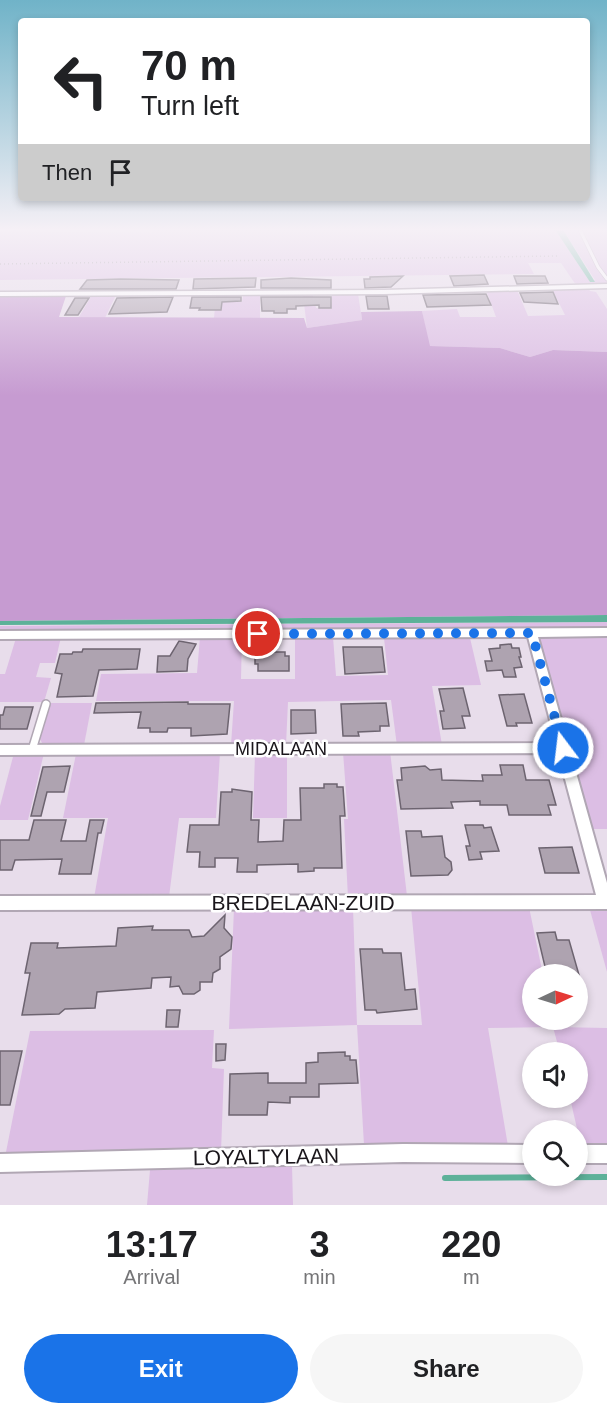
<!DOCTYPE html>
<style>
:root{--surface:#fff;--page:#f6f6f6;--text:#202124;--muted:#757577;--accent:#1a73e8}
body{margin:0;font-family:Helvetica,sans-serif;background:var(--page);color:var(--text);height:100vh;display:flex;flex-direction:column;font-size:22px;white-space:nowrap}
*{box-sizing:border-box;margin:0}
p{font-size:20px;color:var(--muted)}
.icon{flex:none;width:33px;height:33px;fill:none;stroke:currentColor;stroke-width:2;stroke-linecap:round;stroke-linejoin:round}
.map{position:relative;height:1205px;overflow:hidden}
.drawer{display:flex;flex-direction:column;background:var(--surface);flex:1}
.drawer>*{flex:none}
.banner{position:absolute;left:18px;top:18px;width:572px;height:183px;border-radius:6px;box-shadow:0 3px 9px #0003;background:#fff;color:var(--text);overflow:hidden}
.needle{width:39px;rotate:86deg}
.controls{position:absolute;left:522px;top:964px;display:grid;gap:12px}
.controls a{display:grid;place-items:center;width:66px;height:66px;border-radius:50%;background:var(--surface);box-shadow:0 3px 9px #0003;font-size:30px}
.pin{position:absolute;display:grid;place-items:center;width:51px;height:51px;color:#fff;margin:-26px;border:3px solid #fff;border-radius:50%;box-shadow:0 2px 6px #0007}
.me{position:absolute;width:66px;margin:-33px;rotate:345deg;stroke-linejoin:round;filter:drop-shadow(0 0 4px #0008)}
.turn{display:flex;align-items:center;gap:21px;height:126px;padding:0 24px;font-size:27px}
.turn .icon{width:78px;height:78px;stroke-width:2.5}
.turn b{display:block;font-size:42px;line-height:51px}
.then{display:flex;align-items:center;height:57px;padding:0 24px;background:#0003;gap:12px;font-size:22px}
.eta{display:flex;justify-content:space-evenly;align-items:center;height:102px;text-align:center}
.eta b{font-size:36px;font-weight:800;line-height:42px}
.cta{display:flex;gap:12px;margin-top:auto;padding:12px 24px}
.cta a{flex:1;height:69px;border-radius:36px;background:var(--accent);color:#fff;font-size:24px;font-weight:800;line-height:69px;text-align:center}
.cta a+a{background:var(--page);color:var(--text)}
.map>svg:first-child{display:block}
.green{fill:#dcbee4}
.forest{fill:#c69bd1}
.water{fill:#5db199}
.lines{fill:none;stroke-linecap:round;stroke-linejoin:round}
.stream{stroke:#5db199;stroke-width:6}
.building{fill:#aea3b0;stroke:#6d6470;stroke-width:1.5}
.service-far1-casing{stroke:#b1a7b4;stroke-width:4.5}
.service-casing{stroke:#b1a7b4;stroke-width:10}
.minor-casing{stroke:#b1a7b4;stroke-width:4}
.tertiary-casing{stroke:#b1a7b4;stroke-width:3}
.path{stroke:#948c96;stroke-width:1.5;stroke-dasharray:1 3;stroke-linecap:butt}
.service-far1{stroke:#fff;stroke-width:3}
.service{stroke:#fff;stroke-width:7}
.minor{fill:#fff;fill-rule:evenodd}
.tertiary{fill:#fff;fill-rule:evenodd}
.route{stroke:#1a73e8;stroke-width:10;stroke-dasharray:0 18}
.labels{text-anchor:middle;stroke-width:5;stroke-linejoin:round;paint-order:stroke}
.street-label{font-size:18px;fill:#1a161b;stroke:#fff}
.near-street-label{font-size:21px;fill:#1a161b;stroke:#fff}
</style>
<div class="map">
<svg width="607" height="1205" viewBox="0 0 607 1205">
<rect width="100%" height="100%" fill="#e8ddeb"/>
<g class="green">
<path d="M153 228H554L590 282 595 280 562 228H607V285H576L561 263H528L534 274 0 280V231L152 233Z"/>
<path d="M588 288 590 291 596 292 607 309V352L553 350 530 357 500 348 429 346 422 311 457 309 460 317H496L486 290H517L528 316 565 315 552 289Z"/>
<path d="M332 294H358L362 320 307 328 303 295H313L316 308 331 309Z"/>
<path d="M92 295H116L105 318 79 317Z"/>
<path d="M216 296H230V302H242L243 296H260V318H214Z"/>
<path d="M607 622V629L0 632V626Z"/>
<path d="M537 635H607V829H590Z"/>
<path d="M242 636 241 679H295V638L333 637 336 676 388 675 384 638H470L481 685 432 686 442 745 397 746 391 700 288 702 286 745H231L234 701H96L101 674 197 673 200 637Z"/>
<path d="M61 637 55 663H40L36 677 51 678 44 702H0V674H5L16 638Z"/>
<path d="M49 703H92L84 745 42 743 40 739Z"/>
<path d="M390 751 407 896 348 898 344 819H348L343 752Z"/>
<path d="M14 753H44L28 820H0V806Z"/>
<path d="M220 753 216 818H179L169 897 94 898 108 818H63L76 754Z"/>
<path d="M255 753H287V818H253Z"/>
<path d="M411 907H529L543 975H532V1020H552L554 1027 607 1028V1146H581L570 1098H578V1053H560L553 1027 488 1028 508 1146 364 1145 357 1025 229 1029 234 908H353L357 1025H422Z"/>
<path d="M590 910H607V972Z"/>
<path d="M214 1030 212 1068 224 1069 221 1152 5 1157 30 1031Z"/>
<path d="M292 1165 293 1205H147L150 1170Z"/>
</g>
<path class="forest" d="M0 296H66L59 317 304 318 307 328 362 320 361 312 422 311 430 346 500 348 530 357 553 350 607 352V615L0 621Z"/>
<g class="water">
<path d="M554 228H562L595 282H590Z"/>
<path d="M607 615V622L0 625V621Z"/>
</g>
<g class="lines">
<path class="stream" d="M445 1178 607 1177"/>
</g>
<g class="building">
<path d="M484 275 488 284 454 286 450 276Z"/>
<path d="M403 276 391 287 365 288 364 279H370V277Z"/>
<path d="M514 276H545L548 283 517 284Z"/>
<path d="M256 278 255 287 193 289 194 279Z"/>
<path d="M291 278 331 280V288H261V280Z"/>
<path d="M87 280 121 279 179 280 176 289H80Z"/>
<path d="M553 292 558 304 524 302 520 293Z"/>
<path d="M486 294 491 305 427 307 423 295Z"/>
<path d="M366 296H387L389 309H368Z"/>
<path d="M173 297 167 312 109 314 117 298Z"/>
<path d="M192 297H241V301L222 302 221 310H199L200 308H190Z"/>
<path d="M261 297H331V308H319V305L296 306V309H287V313H274V311H262Z"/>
<path d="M75 298H89L78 315H65Z"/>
<path d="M179 641 196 644 188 659 187 671 157 672 158 656H170Z"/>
<path d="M511 644 512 648H519L521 657H519L522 667 514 668 516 677H504L502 670 487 671 485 661H492L489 649 500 648V645Z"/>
<path d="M343 647H382L385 672 345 674Z"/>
<path d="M83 649H140L137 669 99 670 93 696 57 697 62 674 55 673 60 654H72L73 652H82Z"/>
<path d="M258 652H285V656H289V671H258V664H255V654H258Z"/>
<path d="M463 688 470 716H462L465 728 443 729 440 711H444L439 689Z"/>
<path d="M524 694 532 723H516L517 726H507L499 695Z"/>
<path d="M188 702V704H230L227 734 191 736V728H168L167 732H150V728H138L141 712 94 713 96 703Z"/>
<path d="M386 703 389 726H380V731L358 732 359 736H343L341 704Z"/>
<path d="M5 707H33L27 729H0V715H3Z"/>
<path d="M291 710H315L316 733 291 734Z"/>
<path d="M500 765H523L526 780H549L556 805H548L551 815H509L507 805H480V801L451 802 453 808 401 809 397 780H402L401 768 425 766 430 770 441 769 442 780 483 781 482 775H502Z"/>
<path d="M70 766 64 792H47L41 816H31L43 767Z"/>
<path d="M324 784H337V787H343L345 816H340L342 868H314V871L298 872V864L257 865V872H237L238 858H215V867H199L200 852H187L190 825H219L221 792H232V789L252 792 251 820H259L258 842 283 841 284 820H301L300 788H324Z"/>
<path d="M34 820H66L61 841H86L90 820H104L101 833H98L91 874H59L62 859 15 860 12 870H0V840H29Z"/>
<path d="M465 825H483L484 828 491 827 499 851 480 852 482 859 469 860 466 846H470Z"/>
<path d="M406 831H421L422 837 442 836 445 857 451 862 452 870 448 875 411 876Z"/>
<path d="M572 847 579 873H545L539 848Z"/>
<path d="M225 915 224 928 232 937 231 949 220 957V969L213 973 212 982H200V990L194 994H183L179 986 170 987 171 977 152 978 151 988 97 992 95 1008 65 1009 59 1014 22 1015 30 973H25L31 943H58L57 948 116 946 118 928 153 926 152 930H189L192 937 204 936Z"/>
<path d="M555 932 557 940H569L579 975H547L537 933Z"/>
<path d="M360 949H382L383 953H401L405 990 415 989 417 1009 377 1013 376 1010H365Z"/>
<path d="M167 1010H180L178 1027H166Z"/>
<path d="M216 1044H226L225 1060 216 1061Z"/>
<path d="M0 1051H22L10 1105H0Z"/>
<path d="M345 1052V1056H350V1060H356L358 1083 319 1084V1097H290V1103L268 1102 267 1115H229L230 1074 268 1073V1083H306V1063L318 1062V1053Z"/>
</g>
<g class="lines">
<g class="service-far1-casing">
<path id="service-far1" d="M579 228 598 267 607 279"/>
</g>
<g class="service-casing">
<path id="service" d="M32 750 46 704"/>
</g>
<g class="minor-casing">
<g id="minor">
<path d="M607 628V636L538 637 607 883V909L0 910V896L596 895 558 753 0 755V745L556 743 528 637 0 639V631Z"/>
<path d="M403 1144 532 1145V1163L403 1162 0 1172V1154Z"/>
<rect x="578" y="1145" width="29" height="18"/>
</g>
</g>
<g class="tertiary-casing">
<path id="tertiary" d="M607 284V288L384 294 0 296V292L384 290Z"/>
</g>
<path class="path" d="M0 264 558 256"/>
<use href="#service-far1" class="service-far1"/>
<use href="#service" class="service"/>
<use href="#minor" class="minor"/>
<use href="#tertiary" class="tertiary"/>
</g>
<linearGradient id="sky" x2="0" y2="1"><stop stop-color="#70b3c8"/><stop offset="0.58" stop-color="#f5f0f6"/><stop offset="1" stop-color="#f5f0f6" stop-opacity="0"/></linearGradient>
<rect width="607" height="396" fill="url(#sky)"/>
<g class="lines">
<path class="route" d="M258 634 532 633 563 748"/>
</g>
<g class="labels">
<g class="street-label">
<text x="281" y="755">MIDALAAN</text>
</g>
<g class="near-street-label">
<text x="303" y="910">BREDELAAN-ZUID</text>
<text transform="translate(266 1157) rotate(-1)" y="7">LOYALTYLAAN</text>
</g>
</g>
</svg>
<div class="controls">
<a><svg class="needle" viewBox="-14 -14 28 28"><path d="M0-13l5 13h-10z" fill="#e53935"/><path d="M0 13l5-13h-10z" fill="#757577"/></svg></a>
<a><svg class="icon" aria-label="sound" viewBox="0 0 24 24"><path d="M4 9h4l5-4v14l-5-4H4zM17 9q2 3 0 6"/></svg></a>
<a><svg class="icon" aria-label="search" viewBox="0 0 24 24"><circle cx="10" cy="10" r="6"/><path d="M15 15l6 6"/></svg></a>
</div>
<div class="pin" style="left:258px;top:634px;background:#d93025"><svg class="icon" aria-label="arrive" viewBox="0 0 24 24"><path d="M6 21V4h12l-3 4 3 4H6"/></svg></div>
<svg class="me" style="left:563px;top:748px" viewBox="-20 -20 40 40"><circle r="17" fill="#1a73e8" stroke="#fff" stroke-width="3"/><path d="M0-11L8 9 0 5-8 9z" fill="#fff"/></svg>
<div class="banner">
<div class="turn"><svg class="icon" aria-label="left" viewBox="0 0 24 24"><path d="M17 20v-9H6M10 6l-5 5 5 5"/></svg><div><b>70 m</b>Turn left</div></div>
<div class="then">Then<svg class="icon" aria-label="arrive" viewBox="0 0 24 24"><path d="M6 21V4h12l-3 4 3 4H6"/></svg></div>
</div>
</div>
<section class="drawer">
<div class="eta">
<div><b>13:17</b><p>Arrival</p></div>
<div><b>3</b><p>min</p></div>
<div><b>220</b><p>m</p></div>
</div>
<div class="cta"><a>Exit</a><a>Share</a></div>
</section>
